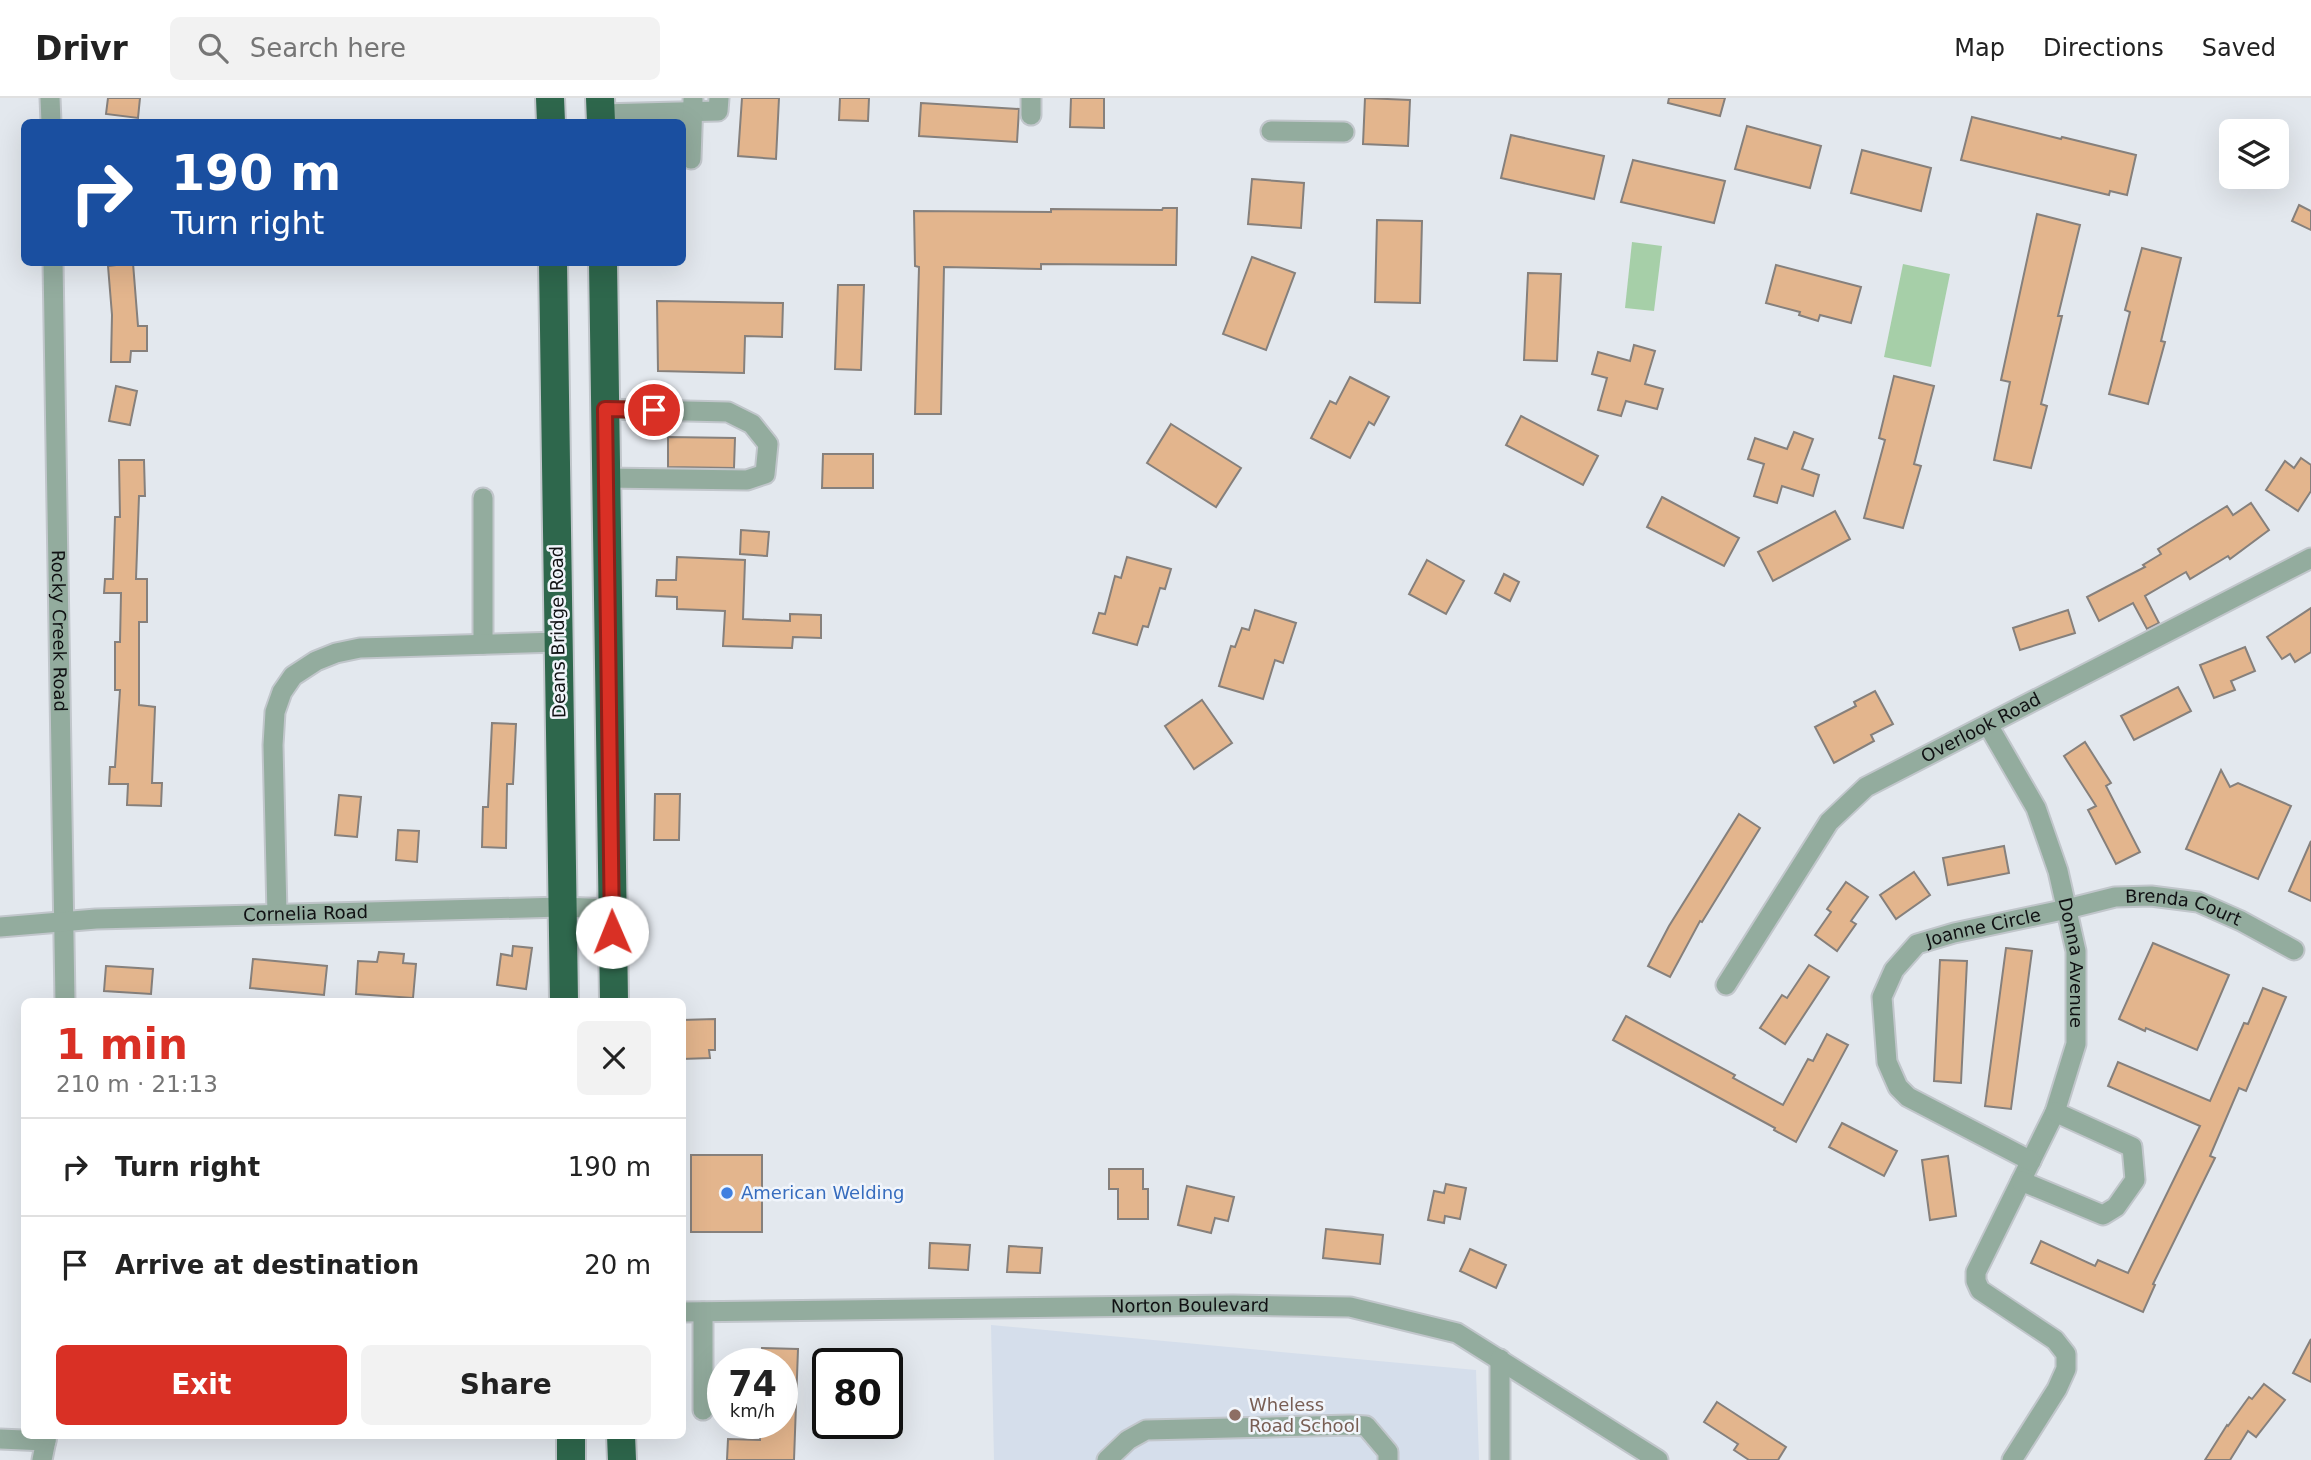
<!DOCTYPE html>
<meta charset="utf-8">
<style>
:root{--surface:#fff;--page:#f2f2f2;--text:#222;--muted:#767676;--line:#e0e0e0;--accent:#d93025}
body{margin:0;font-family:"DejaVu Sans",sans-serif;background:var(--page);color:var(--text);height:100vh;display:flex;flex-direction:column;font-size:26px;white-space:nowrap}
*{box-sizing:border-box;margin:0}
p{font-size:23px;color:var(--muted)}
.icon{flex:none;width:38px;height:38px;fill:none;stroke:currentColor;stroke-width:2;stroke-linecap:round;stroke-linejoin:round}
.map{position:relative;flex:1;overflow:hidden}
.side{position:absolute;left:21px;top:900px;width:665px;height:441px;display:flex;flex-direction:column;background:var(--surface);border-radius:10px;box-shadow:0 7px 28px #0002}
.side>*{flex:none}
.top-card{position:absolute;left:21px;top:21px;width:665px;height:147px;border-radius:10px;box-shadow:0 7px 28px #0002;background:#1a4fa0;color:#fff;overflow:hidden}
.fabs{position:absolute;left:2219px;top:21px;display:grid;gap:14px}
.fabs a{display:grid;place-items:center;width:70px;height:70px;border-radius:10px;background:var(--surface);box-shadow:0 7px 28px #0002;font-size:35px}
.speed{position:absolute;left:707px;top:1250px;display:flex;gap:14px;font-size:35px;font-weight:700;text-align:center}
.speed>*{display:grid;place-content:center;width:91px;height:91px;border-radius:50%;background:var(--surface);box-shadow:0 7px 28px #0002;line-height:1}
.speed small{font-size:18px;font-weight:400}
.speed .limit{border:4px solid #111;border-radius:10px;background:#fff;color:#111}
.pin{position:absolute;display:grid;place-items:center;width:60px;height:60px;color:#fff;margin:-30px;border:4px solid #fff;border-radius:50%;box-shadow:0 2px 7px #0007}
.me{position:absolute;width:77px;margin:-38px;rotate:359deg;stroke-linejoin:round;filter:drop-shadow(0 0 5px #0008)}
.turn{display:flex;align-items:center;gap:24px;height:147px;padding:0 35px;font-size:32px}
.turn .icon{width:91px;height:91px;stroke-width:2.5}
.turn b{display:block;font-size:49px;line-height:60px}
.round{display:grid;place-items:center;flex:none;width:74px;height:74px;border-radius:10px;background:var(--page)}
.head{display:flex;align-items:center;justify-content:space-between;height:119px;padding:0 35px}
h1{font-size:42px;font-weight:700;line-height:52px;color:var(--accent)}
.primary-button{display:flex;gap:14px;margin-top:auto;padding:14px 35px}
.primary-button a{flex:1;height:80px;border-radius:10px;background:var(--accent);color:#fff;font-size:28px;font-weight:700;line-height:80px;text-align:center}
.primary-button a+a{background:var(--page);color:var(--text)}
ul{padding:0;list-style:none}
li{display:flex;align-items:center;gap:21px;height:98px;padding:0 35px;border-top:2px solid var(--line)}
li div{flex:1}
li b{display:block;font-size:26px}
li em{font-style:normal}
header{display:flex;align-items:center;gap:42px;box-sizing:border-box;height:98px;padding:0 35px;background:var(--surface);border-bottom:2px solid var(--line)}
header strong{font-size:33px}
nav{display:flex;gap:38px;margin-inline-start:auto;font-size:24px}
.search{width:490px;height:63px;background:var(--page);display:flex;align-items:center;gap:18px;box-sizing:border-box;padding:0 24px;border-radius:10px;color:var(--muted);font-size:26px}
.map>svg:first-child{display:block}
.built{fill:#d5deeb}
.green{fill:#a6cfa8}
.building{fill:#e3b58d;stroke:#86807c;stroke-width:2}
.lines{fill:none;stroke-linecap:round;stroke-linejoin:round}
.minor-casing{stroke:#c1c6cb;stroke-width:23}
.highway-casing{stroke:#c1c6cb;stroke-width:32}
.minor{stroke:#93ac9e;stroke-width:19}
.highway{stroke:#2e674c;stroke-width:28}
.route-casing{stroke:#8d1f18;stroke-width:18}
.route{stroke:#d93025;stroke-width:12}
.shop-dot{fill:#3f7fe0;stroke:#f1f5fb;stroke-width:2.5}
.education-dot{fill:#8d6e63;stroke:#f1f5fb;stroke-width:2.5}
.labels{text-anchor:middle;stroke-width:5;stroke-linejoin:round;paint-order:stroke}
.street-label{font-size:18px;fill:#101113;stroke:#f1f5fb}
.shop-label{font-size:18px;fill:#366cbe;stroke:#f1f5fb;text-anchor:start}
.education-label{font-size:18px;fill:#785e54;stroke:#f1f5fb;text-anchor:start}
</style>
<header>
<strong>Drivr</strong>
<div class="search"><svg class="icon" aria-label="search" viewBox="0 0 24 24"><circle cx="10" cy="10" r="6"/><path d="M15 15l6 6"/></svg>Search here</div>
<nav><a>Map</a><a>Directions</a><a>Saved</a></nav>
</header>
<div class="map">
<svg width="2311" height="1362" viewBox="0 0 2311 1362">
<rect width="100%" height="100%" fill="#e3e8ee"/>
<path class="built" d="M991 1227 1476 1272 1479 1362H994Z"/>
<g class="green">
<path d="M1632 144 1662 148 1654 213 1625 210Z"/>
<path d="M1903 166 1950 176 1931 269 1884 259Z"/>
</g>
<g class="building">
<path d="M108 0H140L138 20 106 16Z"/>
<path d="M742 0H779L776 61 738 58Z"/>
<path d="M840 0H869L868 23 839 22Z"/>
<path d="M1071 0H1104V30L1070 29Z"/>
<path d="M1365 0 1410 2 1408 48 1363 46Z"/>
<path d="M1669 0H1725L1720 18 1668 5Z"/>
<path d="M921 5 1019 11 1017 44 919 38Z"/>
<path d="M1972 19 2061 41 2062 39 2136 57 2127 97 2110 93 2109 97 1961 62Z"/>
<path d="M1747 28 1821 48 1810 90 1735 71Z"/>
<path d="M1511 37 1604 58 1594 101 1501 80Z"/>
<path d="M1862 52 1931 70 1921 113 1851 95Z"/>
<path d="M1633 62 1725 83 1714 125 1621 104Z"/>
<path d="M1252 81 1304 85 1301 130 1248 126Z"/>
<path d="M2299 107 2311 113V132L2292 123Z"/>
<path d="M1163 110H1177L1176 167 1041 166V171L944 169 941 316H915L919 169 915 168 914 113 1051 114V111L1162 112Z"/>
<path d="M2037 116 2080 127 2058 218H2062L2041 306 2047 308 2031 370 1994 362 2010 284 2001 282Z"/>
<path d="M1377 122 1422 123 1420 205 1375 204Z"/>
<path d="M2142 150 2181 160 2161 243 2165 244 2148 306 2109 296 2130 214 2125 212Z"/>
<path d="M1252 159 1295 175 1266 252 1223 236Z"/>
<path d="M133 165 138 228H147V253H131L130 264H111L112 217 108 168Z"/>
<path d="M1776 167 1861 189 1851 225 1820 217 1818 223 1799 217 1800 214 1766 205Z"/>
<path d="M1528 175 1561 176 1557 263 1524 262Z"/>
<path d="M838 187H864L861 272 835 271Z"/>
<path d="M657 203 783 205 782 239 745 238 744 275 658 273Z"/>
<path d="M1634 247 1655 253 1645 286 1663 291 1657 311 1626 303 1621 318 1598 312 1607 280 1592 276 1598 254 1630 263Z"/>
<path d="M1894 278 1934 288 1914 366 1921 368 1903 430 1864 420 1885 342 1879 340Z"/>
<path d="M1350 279 1389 299 1374 327 1369 324 1350 360 1311 340 1330 303 1336 306Z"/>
<path d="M116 288 137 293 130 327 109 323Z"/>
<path d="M1521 318 1598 358 1583 387 1506 347Z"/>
<path d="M1171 326 1241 370 1216 409 1147 365Z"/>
<path d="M1794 334 1813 341 1802 371 1819 377 1813 398 1782 388 1777 405 1754 398 1764 366 1748 361 1755 340 1787 351Z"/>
<path d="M668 339 735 340 734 370 668 369Z"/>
<path d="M823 356H873V390H822Z"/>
<path d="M2301 360 2311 367V393L2298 413 2266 392 2285 363 2294 370Z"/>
<path d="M119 362H144L145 398H139L136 481H147V524H139V607L155 609 152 685H162L161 708 127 707 128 686H109L110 669H115L120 592H115V544H120L121 495H104L105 481H113L115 419H120Z"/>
<path d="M1662 399 1739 440 1724 468 1647 429Z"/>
<path d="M2251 405 2269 432 2230 461 2228 458 2190 481 2186 474 2145 498 2159 525 2147 531 2133 505 2099 523 2087 499 2145 469 2143 467 2161 456 2158 451 2227 408 2233 417Z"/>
<path d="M1835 413 1850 441 1773 483 1758 454Z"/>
<path d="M741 432 769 434 767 458 740 456Z"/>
<path d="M677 459 745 462 743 521 790 523V516L821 517V540L793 539 792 550 723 548 725 513 677 511V499L656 498 657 482H676Z"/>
<path d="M1127 459 1171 471 1165 491 1160 490 1148 529 1143 528 1137 547 1093 535 1099 515 1105 516 1115 478 1121 480Z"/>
<path d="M1427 462 1464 483 1446 516 1409 496Z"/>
<path d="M1504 476 1519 484 1510 503 1495 495Z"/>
<path d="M2311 510V554L2295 564 2290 556 2282 561 2267 539Z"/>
<path d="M1255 512 1296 525 1283 565 1275 562 1263 601 1219 588 1231 548 1235 549 1242 530 1249 532Z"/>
<path d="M2068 512 2075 535 2020 552 2013 530Z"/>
<path d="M2245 549 2255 573 2231 583 2235 592 2214 600 2200 567Z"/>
<path d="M2178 589 2191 613 2134 642 2121 618Z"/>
<path d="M1875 593 1893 626 1871 637 1874 643 1834 665 1815 629 1856 608 1854 604Z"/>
<path d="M1202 602 1232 645 1194 671 1165 628Z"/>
<path d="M492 625 516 626 513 686H507L506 750 482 749 483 709H488Z"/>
<path d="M2085 644 2111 685 2106 688 2140 754 2116 766 2088 712 2096 708 2064 658Z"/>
<path d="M2221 672 2230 689 2238 685 2291 708 2258 781 2186 751Z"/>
<path d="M655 696H680L679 742H654Z"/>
<path d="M339 697 361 699 357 739 335 737Z"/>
<path d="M1739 716 1760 730 1702 824 1700 823 1670 879 1648 868 1669 828Z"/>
<path d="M398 732 419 733 417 764 396 762Z"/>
<path d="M2311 743V803L2289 793Z"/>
<path d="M2004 748 2009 775 1948 787 1943 760Z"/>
<path d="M1914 774 1930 797 1896 821 1880 797Z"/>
<path d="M1846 784 1868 799 1851 823 1856 826 1837 853 1815 837 1831 814 1827 811Z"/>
<path d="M2153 845 2229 877 2197 952 2146 930 2145 933 2119 921Z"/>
<path d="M513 848 532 850 526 891 497 887 501 856 512 858Z"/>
<path d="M2006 850 2032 853 2011 1011 1985 1008Z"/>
<path d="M379 854 404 856 403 865 416 866 413 900 356 896 358 863 377 864Z"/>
<path d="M253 861 327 868 324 897 250 890Z"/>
<path d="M1940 862 1967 863 1961 985 1934 983Z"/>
<path d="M1809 867 1829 879 1785 946 1760 930 1782 897 1787 900Z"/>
<path d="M106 868 153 871 151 896 104 893Z"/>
<path d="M2263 890 2286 899 2246 993 2239 990 2210 1058 2215 1060 2153 1186 2155 1187 2143 1214 2031 1165 2041 1143 2095 1168 2098 1162 2128 1175 2200 1028 2108 988 2118 964 2210 1003 2244 925 2248 926Z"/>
<path d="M1626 918 1735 977 1733 980 1783 1007 1808 961 1813 963 1827 936 1848 947 1796 1044 1774 1032 1775 1030 1613 942Z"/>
<path d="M715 921V952H709L710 960 682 961V922Z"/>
<path d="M1842 1025 1897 1053 1884 1078 1829 1049Z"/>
<rect x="691" y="1057" width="71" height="77"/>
<path d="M1948 1058 1956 1118 1930 1122 1922 1062Z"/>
<path d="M1109 1071H1143V1091H1148V1121H1118V1091H1109Z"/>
<path d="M1446 1086 1466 1090 1460 1121 1445 1118 1444 1125 1428 1122 1434 1093 1444 1095Z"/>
<path d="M1187 1088 1234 1099 1228 1123 1215 1120 1211 1135 1178 1127Z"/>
<path d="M1326 1131 1383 1137 1380 1166 1323 1160Z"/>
<path d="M930 1145 970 1147 968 1172 929 1170Z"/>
<path d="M1009 1148 1042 1150 1040 1175 1007 1174Z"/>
<path d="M1470 1151 1506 1167 1496 1190 1460 1173Z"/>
<path d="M2311 1241V1284L2293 1275Z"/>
<path d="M762 1250 798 1251 794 1362H727L728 1341 760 1342V1325H782V1265H762Z"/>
<path d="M2264 1286 2285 1302 2256 1339 2248 1333 2230 1362H2205L2227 1327 2228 1328 2249 1299 2252 1301Z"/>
<path d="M1717 1304 1786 1349 1778 1362H1749L1734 1352 1738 1346 1704 1324Z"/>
</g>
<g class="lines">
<g class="minor-casing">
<g id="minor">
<path d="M50 0 51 24"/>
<path d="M1031 0V17"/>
<path d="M600 16 718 13 719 0"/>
<path d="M1271 33 1344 34"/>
<path d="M691 61 693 2"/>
<path id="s1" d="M53 164 65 903"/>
<path d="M605 311 728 314 752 326 768 346 765 376 747 382 606 380"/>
<path d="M483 400V546"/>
<path id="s2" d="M1988 627 2036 710 2058 773 2076 853V946L2055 1014 1976 1174V1183L1980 1192 2055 1242 2066 1256V1271L2057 1291 2012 1362"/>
<path d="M277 816 273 647 275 614 282 594 293 578 316 563 336 555 360 550 559 544"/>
<path id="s3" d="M0 829 96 821 562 809 612 811"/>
<path id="s4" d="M1726 887 1829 724 1866 689 2311 460"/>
<path id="s5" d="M2031 1063 1908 999 1898 989 1887 964 1882 899 1894 872 1917 846 1954 835 2067 811 2115 799 2151 798 2198 804 2241 823 2294 852"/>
<path d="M2021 1083 2103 1117 2116 1109 2135 1082 2132 1049 2055 1014"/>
<path id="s6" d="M682 1214 1233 1207 1350 1209 1457 1235 1658 1362"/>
<path d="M703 1214V1312"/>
<path d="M1500 1261V1362"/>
<path d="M0 1341 46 1343"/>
<path d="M42 1362 47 1337"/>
<path d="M1107 1362 1128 1342 1146 1332 1351 1327 1366 1328 1388 1354V1362"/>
</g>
</g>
<g class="highway-casing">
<g id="highway">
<path d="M550 0 551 24"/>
<path d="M600 0 601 24"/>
<path d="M553 164 564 903"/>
<path d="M603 164 614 903"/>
<path d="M571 1337V1362"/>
<path d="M621 1337 622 1362"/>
</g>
</g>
<use href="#minor" class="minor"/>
<use href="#highway" class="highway"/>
</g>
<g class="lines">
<g class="route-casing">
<path id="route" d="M612 834 605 311 654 312"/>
</g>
<use href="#route" class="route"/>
</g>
<circle class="shop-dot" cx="727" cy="1095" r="7"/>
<circle class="education-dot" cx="1235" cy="1317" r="7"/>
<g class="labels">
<g class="street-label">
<text dy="6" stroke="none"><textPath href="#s1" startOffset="369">Rocky Creek Road</textPath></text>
<text transform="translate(558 534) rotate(-91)" y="6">Deans Bridge Road</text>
<text dy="6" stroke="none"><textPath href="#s4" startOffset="373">Overlook Road</textPath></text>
<text dy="6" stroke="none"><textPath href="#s5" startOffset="583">Brenda Court</textPath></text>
<text dy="6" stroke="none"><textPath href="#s3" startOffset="306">Cornelia Road</textPath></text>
<text dy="6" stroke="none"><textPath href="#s5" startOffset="378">Joanne Circle</textPath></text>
<text dy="6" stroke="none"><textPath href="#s2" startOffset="256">Donna Avenue</textPath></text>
<text dy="6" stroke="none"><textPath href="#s6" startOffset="508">Norton Boulevard</textPath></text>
</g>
<g class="shop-label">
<text x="741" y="1101">American Welding</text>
</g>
<g class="education-label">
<text x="1249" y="1313">Wheless<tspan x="1249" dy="21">Road School</tspan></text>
</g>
</g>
</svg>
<div class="fabs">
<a><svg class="icon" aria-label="layers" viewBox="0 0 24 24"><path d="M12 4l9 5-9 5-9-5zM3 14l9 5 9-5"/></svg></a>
</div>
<div class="speed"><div>74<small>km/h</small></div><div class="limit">80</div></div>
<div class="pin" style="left:654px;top:312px;background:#d93025"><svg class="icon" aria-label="arrive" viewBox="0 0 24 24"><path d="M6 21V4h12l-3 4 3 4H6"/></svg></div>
<svg class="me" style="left:612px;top:834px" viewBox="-20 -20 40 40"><circle r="19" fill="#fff"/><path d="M0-13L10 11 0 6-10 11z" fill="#d93025"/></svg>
<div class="top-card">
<div class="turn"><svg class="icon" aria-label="right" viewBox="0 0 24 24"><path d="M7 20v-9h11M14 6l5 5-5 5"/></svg><div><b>190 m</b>Turn right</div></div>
</div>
<section class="side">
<div class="head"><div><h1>1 min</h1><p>210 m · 21:13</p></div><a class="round"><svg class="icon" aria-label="close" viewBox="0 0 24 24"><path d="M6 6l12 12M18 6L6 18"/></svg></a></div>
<ul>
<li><svg class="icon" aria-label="right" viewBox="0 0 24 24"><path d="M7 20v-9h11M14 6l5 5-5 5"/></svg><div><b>Turn right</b></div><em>190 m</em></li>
<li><svg class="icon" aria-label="arrive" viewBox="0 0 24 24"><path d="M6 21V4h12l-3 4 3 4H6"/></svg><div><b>Arrive at destination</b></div><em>20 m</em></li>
</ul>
<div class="primary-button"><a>Exit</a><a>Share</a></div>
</section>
</div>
